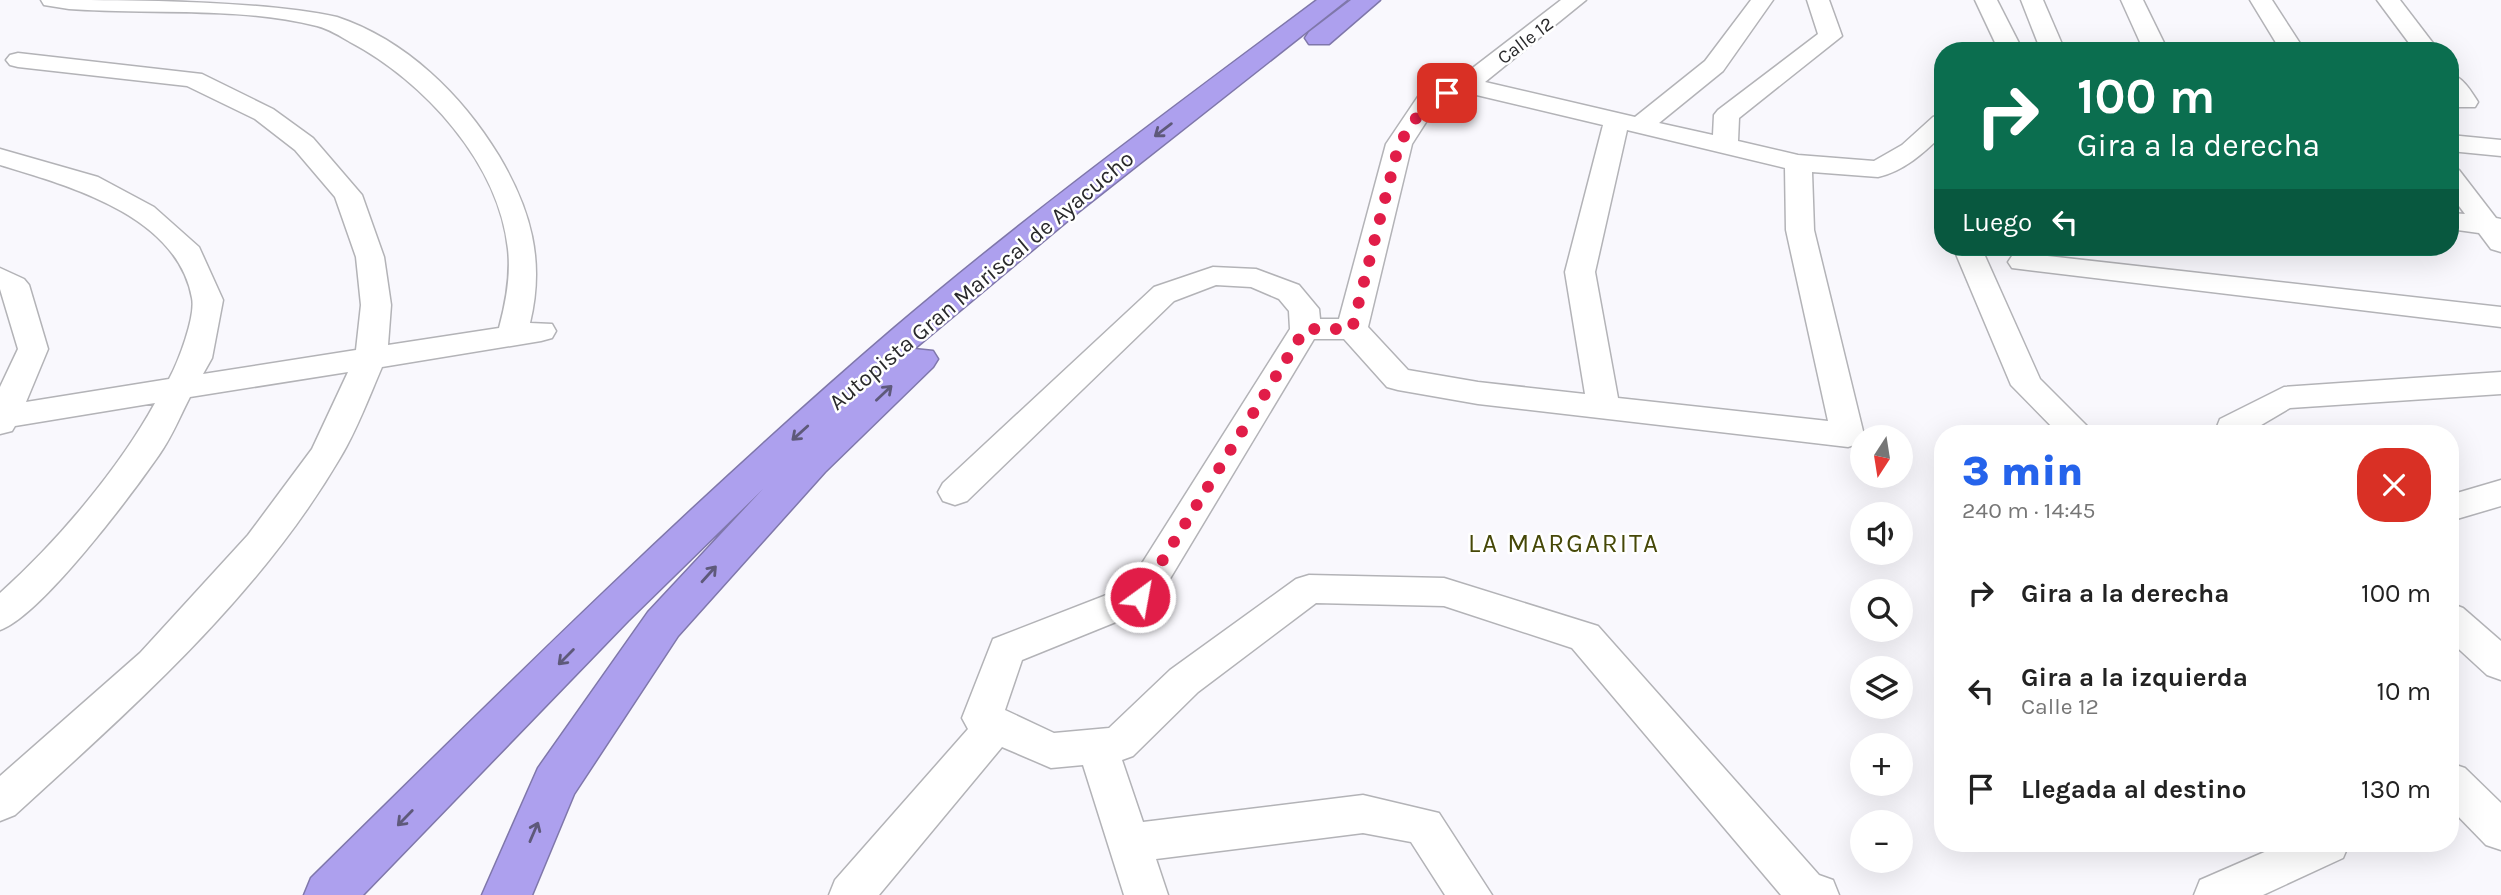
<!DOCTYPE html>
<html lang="es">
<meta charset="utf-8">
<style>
:root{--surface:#fff;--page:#f2f2f2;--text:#222;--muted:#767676;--accent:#2563eb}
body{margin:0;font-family:Karla,sans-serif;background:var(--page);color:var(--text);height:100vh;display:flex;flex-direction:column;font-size:26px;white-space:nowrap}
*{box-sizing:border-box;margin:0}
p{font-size:23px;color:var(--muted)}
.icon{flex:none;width:38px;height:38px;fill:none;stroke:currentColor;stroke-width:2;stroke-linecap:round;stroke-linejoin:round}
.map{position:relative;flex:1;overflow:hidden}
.details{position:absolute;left:1934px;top:425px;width:525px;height:427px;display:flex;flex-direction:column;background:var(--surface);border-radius:28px;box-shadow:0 7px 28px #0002}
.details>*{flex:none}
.banner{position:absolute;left:1934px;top:42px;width:525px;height:214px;border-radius:28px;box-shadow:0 7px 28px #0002;background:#0b6e4f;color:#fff;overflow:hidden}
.needle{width:46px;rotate:192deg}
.tools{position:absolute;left:1850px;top:425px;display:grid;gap:14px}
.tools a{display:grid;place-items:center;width:63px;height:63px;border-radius:50%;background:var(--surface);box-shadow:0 7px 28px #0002;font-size:35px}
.pin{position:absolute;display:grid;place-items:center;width:60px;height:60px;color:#fff;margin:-30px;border-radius:14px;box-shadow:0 4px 10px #0006}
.me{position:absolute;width:77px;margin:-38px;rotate:32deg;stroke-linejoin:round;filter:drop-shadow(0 0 5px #0008)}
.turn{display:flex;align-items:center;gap:24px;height:147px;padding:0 28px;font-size:32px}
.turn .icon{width:91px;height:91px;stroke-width:2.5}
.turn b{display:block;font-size:49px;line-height:60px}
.then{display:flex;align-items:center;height:66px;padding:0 28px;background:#0003;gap:14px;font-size:26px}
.round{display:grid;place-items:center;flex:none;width:74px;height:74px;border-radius:28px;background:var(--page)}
.head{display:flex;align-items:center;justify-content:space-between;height:119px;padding:0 28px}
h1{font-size:42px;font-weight:800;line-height:52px;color:var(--accent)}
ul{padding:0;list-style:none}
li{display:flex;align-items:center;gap:21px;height:98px;padding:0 28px}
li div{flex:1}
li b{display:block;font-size:26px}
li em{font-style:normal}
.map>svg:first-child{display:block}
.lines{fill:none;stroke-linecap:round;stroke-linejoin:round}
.minor-casing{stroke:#b3b3b7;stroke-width:3}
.highway-casing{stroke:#7f77aa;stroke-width:3}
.minor{fill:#fff;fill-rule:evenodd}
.highway{fill:#ada0ee;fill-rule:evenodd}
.oneway{stroke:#5e597a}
.route{stroke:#e11d48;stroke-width:12;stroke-dasharray:0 21.6}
.labels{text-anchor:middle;stroke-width:5;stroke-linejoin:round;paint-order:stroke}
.far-street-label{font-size:19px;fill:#2a2a2c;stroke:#fff}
.street-label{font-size:23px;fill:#2a2a2c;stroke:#fff}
.quarter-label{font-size:26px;letter-spacing:2px;fill:#464808;stroke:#fff}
</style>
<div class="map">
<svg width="2501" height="895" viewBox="0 0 2501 895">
<rect width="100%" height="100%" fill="#f9f8fd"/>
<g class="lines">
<g class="minor-casing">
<g id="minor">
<path d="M41 0C127 0 256 0 337 17 406 40 462 95 499 156 531 210 545 261 530 323L552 324 556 331 552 338 541 341 382 367C369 397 357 430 340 458 258 598 133 707 15 815L0 821V776L140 653 248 535 312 449 348 372 190 397C180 416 172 437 159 455 132 494 41 616 0 630V593C56 543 119 469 155 403L15 426 12 431 0 434V387L18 349 0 289V268L24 279 29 285 48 349 26 402 169 379C178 363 196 316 192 298 177 215 69 186 0 165V149L98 177 154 207 199 247 223 300 212 358 203 374 356 350 361 305 356 257 335 197 295 150 255 119 187 86 18 67 10 65 6 60 10 55 18 53 202 74 273 109 313 138 362 195 384 257 391 305 388 345 499 328C506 302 511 276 508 249 499 163 424 81 350 42 340 36 329 29 317 26 236 6 152 15 69 9L44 5Z"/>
<path d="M1561 0H1586L1485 82 1635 117 1705 61 1751 0H1773L1723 71 1659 123 1713 135 1714 115 1718 110 1818 34 1807 0H1829L1842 36 1739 118 1738 141 1798 155 1874 161 1902 145 1933 117 1942 114V135C1924 153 1904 171 1878 177L1812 172 1814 230 1864 435 1860 443 1848 447 1478 404 1398 390 1387 387 1344 339H1314L1153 607 1022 660 1005 710 1054 733 1109 728 1170 670 1296 579 1309 575 1444 578 1598 626 1819 875 1833 880 1839 895H1781L1572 648 1444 606 1316 603 1198 692 1133 756 1122 760 1143 822 1363 795 1439 813 1492 895H1445L1411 842 1363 833 1156 859 1168 895H1124L1083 765 1051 768 1002 747 879 895H829L835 880 968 729 962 718 993 639 1127 587 1290 329 1289 311 1279 299 1251 287 1216 285 1174 301 967 501 955 505 943 501 938 492 943 483 1154 287 1213 267 1256 269 1299 285 1319 309 1320 319H1339L1386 144 1419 95 1457 80ZM1468 93 1603 125 1565 272 1585 394 1478 382 1408 370 1368 327 1412 144 1437 105ZM1627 130 1785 168 1786 230 1828 421 1618 398 1595 272Z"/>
<path d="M1975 0H1997L2023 51H1999Z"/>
<path d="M2021 0H2043L2065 51H2041Z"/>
<path d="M2121 0H2143L2168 51H2144Z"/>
<path d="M2250 0H2272L2305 51H2281Z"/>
<path d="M2377 0H2400L2439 51H2415Z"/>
<path d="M2450 74C2463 77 2471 91 2478 102L2475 107H2457L2450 98Z"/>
<path d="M2450 135 2501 140V156L2450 151Z"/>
<path d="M2450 168 2459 170 2496 218 2501 219V252L2491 249 2479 233 2450 229V213L2465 214 2450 194Z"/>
<path d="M1953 247H1981L2040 379 2095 434H2059L2011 385Z"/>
<path d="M2022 253 2501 307V327L2012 268 2008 262 2012 256Z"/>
<path d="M2501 372V394L2290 408 2246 434H2214L2220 419 2284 387Z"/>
<path d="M2501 480V506L2450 521V495Z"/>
<path d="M2450 603 2463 608 2501 641V680L2487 675 2450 641Z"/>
<path d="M2450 763 2465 768 2501 803V850L2486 845 2450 808Z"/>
<path d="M2283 844H2349L2343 858 2263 895H2194L2200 880Z"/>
</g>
</g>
<g class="highway-casing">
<g id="highway">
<path d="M1317 0H1347L1077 213 914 349 933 351 938 359 933 367 825 472 678 636 574 794 532 895H482L538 768 648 612 763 489 628 621 363 895H304L311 878C501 691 690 503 893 329 1029 213 1174 107 1317 0Z"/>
<path d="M1351 0H1380L1329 44H1309L1305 38 1309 32Z"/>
</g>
</g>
<use href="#minor" class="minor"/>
<use href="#highway" class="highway"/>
</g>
<defs><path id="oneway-shaft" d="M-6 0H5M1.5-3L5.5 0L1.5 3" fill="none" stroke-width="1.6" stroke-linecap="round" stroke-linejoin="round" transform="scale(1.75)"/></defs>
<g class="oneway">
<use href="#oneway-shaft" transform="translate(1163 130) rotate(143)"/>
<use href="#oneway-shaft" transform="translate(884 393) rotate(-43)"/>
<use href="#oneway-shaft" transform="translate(800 433) rotate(138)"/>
<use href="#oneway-shaft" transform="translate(709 574) rotate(-48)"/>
<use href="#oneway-shaft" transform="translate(566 657) rotate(135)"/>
<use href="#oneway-shaft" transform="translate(405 818) rotate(134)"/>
<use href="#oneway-shaft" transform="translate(534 832) rotate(-67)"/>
</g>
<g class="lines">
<path class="route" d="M1140 597 1305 329H1352L1399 144 1428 100 1447 93"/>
</g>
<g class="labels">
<g class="far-street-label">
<text transform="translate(1525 40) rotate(-37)" y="7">Calle 12</text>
</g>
<g class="street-label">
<text transform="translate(981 280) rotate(-40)" y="8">Autopista Gran Mariscal de Ayacucho</text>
</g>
<g class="quarter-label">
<text x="1564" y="552">LA MARGARITA</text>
</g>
</g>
</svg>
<div class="tools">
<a><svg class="needle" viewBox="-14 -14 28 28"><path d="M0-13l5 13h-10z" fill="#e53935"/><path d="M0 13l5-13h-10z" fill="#767676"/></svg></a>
<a><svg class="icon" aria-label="sound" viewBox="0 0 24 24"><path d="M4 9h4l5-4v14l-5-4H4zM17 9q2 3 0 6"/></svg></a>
<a><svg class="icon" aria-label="search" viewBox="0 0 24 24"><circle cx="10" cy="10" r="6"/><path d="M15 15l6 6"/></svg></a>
<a><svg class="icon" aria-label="layers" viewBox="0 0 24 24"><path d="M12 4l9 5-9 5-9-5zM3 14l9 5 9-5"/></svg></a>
<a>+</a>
<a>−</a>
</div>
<div class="pin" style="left:1447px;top:93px;background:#d93025"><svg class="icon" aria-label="arrive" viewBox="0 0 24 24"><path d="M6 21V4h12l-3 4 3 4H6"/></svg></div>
<svg class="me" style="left:1140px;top:597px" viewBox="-20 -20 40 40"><circle r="17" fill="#e11d48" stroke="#fff" stroke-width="3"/><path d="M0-11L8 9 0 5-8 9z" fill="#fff"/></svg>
<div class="banner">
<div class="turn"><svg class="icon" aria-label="right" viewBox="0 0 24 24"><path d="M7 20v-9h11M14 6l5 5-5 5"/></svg><div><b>100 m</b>Gira a la derecha</div></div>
<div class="then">Luego<svg class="icon" aria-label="left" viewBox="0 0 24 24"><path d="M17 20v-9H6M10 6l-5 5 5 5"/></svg></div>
</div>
<section class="details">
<div class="head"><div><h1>3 min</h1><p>240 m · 14:45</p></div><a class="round" style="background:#d93025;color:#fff"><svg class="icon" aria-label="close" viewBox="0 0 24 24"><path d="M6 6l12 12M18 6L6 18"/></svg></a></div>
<ul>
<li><svg class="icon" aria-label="right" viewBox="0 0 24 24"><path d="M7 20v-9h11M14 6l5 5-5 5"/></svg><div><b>Gira a la derecha</b></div><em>100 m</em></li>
<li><svg class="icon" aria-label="left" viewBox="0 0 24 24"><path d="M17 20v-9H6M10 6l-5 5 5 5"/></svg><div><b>Gira a la izquierda</b><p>Calle 12</p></div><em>10 m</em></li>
<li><svg class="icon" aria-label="arrive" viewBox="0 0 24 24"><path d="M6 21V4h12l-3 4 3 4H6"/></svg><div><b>Llegada al destino</b></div><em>130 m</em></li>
</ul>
</section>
</div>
